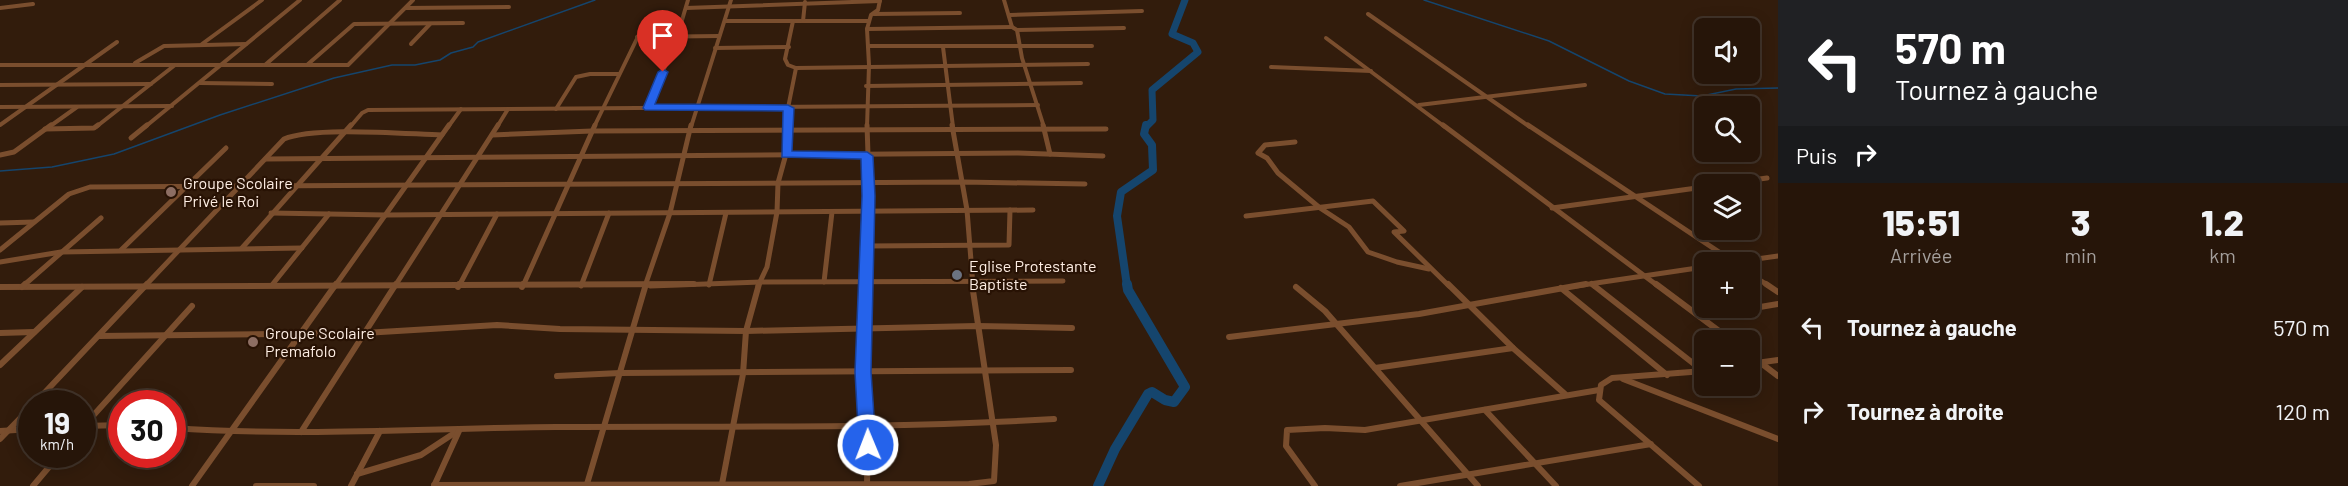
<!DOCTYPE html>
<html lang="fr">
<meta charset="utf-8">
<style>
:root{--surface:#261509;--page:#2e1e12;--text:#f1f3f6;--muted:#a49f9c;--line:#42342a}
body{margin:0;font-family:Barlow,sans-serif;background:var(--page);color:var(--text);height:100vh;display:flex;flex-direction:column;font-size:22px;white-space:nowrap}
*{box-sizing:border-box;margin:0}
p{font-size:20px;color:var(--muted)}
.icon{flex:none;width:33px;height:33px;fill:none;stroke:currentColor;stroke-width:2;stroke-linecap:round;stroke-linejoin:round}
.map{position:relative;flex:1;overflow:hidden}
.panel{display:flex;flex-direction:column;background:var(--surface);width:570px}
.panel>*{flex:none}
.top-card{background:#202124;color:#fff;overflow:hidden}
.controls{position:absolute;left:1694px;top:18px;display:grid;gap:12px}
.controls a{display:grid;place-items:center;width:66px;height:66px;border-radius:9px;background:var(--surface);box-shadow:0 3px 15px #0003,0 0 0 2px var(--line);font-size:30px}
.speed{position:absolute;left:18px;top:390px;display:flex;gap:12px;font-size:30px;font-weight:700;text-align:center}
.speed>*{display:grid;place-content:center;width:78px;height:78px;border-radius:50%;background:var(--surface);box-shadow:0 3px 15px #0003,0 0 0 2px var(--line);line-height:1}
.speed small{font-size:15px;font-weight:400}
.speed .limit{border:9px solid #d22;background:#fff;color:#111}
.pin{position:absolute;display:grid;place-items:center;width:51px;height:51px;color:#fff;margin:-62px -26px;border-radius:50% 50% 50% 0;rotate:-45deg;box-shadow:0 0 6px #0007}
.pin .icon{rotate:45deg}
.me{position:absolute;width:66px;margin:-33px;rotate:359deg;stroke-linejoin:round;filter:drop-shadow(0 0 4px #0008)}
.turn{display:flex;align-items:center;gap:21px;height:126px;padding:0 18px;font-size:27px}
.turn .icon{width:78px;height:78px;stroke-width:2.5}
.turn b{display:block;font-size:42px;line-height:51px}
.then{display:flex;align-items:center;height:57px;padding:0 18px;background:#0003;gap:12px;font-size:22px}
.eta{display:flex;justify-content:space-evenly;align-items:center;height:102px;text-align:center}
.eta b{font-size:36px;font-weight:800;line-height:42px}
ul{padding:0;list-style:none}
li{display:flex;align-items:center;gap:18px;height:84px;padding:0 18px}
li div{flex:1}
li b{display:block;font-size:22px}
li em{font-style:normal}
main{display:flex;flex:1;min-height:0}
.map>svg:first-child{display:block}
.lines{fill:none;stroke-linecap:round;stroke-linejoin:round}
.stream{stroke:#15456d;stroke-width:1.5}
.river-far2{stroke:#15456d;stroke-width:7}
.river-far1{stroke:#15456d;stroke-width:8}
.river{stroke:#15456d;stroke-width:10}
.minor-far2{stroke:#7a4e2e;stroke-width:4}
.minor-far1{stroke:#7a4e2e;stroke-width:5}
.minor{stroke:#7a4e2e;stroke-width:6}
.route{fill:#2563eb;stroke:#184099;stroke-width:1.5}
.education-dot{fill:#8d6e63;stroke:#281204;stroke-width:2}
.worship-dot{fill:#6b7280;stroke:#281204;stroke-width:2}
.labels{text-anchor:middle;stroke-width:4.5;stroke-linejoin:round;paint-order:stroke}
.poi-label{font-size:16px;fill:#feeee4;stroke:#281204;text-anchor:start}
</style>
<main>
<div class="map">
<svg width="1778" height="486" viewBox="0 0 1778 486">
<rect width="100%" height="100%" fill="#321c0c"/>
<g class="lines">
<g class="stream">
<path d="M1424 0 1549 41 1629 81 1665 94 1702 96 1736 89 1778 88"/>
<path d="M0 171 52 167 114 154 220 115 334 78 392 65H415L440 60 451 53 473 47 478 42 595 0"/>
</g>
<path class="river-far2" d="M1146 127 1153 120 1152 90 1198 52 1193 43 1172 34 1185 0"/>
<path class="river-far1" d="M1127 286 1117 216 1121 192 1153 170 1152 145 1144 134 1146 125"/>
<path class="river" d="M1098 486 1115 449 1148 394 1152 392 1165 400 1174 402 1185 387 1128 290 1127 284"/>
<g class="minor-far2">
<path d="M1004 0 1012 27 1017 30 1022 58 1044 127"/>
<path d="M0 8 33 4"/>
<path d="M406 8 509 7"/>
<path d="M686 8 880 1"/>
<path d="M874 14 960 13"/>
<path d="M1368 14 1530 127"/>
<path d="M1010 15 1142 11"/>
<path d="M726 21H868"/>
<path d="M793 21 785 59 788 65 796 68 1088 64"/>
<path d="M803 21 805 2"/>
<path d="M867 29 1012 27"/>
<path d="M1017 30 1124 28"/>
<path d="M637 37 719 36"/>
<path d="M1326 38 1445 127"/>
<path d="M202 44 262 0"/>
<path d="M411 44 430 24"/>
<path d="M869 46H1092"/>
<path d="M943 47 953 127"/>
<path d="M715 48 789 47"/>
<path d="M135 63 164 46 246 44"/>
<path d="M0 65H348L413 0"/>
<path d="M265 65 340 0"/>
<path d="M307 65 354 24 463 23"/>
<path d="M1271 67 1371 71"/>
<path d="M200 83 272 84"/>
<path d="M0 85 151 84"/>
<path d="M866 86 1081 83"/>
<path d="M1419 105 1585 85"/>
<path d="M0 107 172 106"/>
<path d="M648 108 677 37 688 0"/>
<path d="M556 109 576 77 590 74H619"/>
<path d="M0 125 117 42"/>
<path d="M49 127 77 107"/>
<path d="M96 127 175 65"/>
<path d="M145 127 300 0"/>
<path d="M350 127 362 113 368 110 1038 105"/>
<path d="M448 127 461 109"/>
<path d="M497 127 508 109"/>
<path d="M594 127 646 20"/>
<path d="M691 127 731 0"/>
<path d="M787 127 788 108 796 68"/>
<path d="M867 127 869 65 867 29 871 15 878 10 880 0"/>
</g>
<g class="minor-far1">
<path d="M952 125 967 210 973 286"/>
<path d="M1043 125 1050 154"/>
<path d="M1443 125 1658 286"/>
<path d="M1528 125 1734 262"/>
<path d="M45 129 94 128 98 125"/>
<path d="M492 135 592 131 1106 129"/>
<path d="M131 138 147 125"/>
<path d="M1295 142 1265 145 1258 153 1267 158 1278 173 1320 208 1349 227 1368 252 1397 262 1429 269"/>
<path d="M0 155 14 152 51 125"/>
<path d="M266 159 1018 153 1103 156"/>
<path d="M1723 184 1767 178"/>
<path d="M1552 208 1704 187"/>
<path d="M271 213 386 215 1033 210"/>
<path d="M1246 216 1373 201 1404 231 1394 232 1449 286"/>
<path d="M0 223 34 222"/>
<path d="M866 246 1009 245 1010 210"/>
<path d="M242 248 351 125"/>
<path d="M0 250 69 194 90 187 963 182 1085 184"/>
<path d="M121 250 226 148"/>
<path d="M0 262 61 252 302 248"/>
<path d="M1735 262 1778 256"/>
<path d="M1749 273 1769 286"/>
<path d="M824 282 832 212"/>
<path d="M1592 284 1594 286"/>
<path d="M272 285 329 214"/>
<path d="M709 285 726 213"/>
<path d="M23 286 101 218"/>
<path d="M145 286 284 139C313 126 406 134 442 135"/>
<path d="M335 286 449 125"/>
<path d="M395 286 498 125"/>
<path d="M459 286 497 214"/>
<path d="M523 286 595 125"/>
<path d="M581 286 609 213"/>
<path d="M645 286 670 213 691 125"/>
<path d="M650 286 761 282 1063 281"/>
<path d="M758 286 767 267 777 212 778 183 786 154 787 125"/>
<path d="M866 286 869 183 867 125"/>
<path d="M1576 286 1704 267"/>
</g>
<g class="minor">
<path d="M866 284 863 372 868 426 867 486"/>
<path d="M1448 284 1513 348 1565 394"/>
<path d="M1592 284 1703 371"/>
<path d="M1656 284 1731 340"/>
<path d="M1766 284 1778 292"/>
<path d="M0 287 694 284"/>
<path d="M22 287 25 284"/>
<path d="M458 287 459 284"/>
<path d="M522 287 523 284"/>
<path d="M1296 287 1325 311 1478 486"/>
<path d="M1561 288 1667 375"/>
<path d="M1701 317 1778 304"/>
<path d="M0 333 34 332"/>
<path d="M99 336 364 333 497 325 560 329 746 331 977 326 1072 328"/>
<path d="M1229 337 1419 314 1586 284"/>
<path d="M1749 354 1778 376"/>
<path d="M1749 364 1778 360"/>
<path d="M0 365 82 287"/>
<path d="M1375 368 1513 348"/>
<path d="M557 376 620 373 1071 370"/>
<path d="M1623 379 1778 439"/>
<path d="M34 404 147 284"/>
<path d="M1485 410 1556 486"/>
<path d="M84 426 122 425"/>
<path d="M82 428 192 306"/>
<path d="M172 428C300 437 429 428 556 427 722 426 888 429 1054 419"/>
<path d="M0 431 32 429"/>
<path d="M301 432 396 284"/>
<path d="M0 439 32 406"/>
<path d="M357 474 421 455 459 430"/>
<path d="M587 484 646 284"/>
<path d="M722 484 743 374 746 331 759 284"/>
<path d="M434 485 969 484 994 481 996 445 972 284"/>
<path d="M33 486 60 454"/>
<path d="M192 486 336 284"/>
<path d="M256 486H314"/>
<path d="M351 486 380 431"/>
<path d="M434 486 459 431"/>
<path d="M1315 486 1286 446 1287 430 1325 428 1365 430 1599 390"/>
<path d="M1400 486 1651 444"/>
<path d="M1699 486 1599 400 1601 385 1612 378 1704 371"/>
</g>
</g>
<path class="route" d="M663 69 668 72 655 104 788 105 794 108 792 151 867 152 873 156 875 196 871 372 876 445 874 450 868 452 861 450 859 445 855 372 862 196 861 159 782 157 783 111 645 110 643 108 658 72Z"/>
<g class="education-dot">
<circle cx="171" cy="192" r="6"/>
<circle cx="253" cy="342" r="6"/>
</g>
<circle class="worship-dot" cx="957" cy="275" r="6"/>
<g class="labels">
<g class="poi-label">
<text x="183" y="189">Groupe Scolaire<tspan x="183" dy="18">Privé le Roi</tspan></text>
<text x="969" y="272">Eglise Protestante<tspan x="969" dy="18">Baptiste</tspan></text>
<text x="265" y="339">Groupe Scolaire<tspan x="265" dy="18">Premafolo</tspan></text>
</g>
</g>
</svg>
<div class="controls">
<a><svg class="icon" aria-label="sound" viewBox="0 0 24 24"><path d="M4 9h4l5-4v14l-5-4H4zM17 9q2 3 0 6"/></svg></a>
<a><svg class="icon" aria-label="search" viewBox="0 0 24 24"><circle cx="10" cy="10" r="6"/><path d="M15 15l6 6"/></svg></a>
<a><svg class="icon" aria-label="layers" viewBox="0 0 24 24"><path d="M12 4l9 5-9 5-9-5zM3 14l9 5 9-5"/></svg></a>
<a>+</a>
<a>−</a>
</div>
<div class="speed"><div>19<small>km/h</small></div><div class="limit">30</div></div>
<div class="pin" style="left:663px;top:72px;background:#d93025"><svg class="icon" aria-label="arrive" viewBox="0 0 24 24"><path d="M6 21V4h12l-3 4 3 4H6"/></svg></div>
<svg class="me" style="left:868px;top:445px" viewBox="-20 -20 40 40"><circle r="17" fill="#2563eb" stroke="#fff" stroke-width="3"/><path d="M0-11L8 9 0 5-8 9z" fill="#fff"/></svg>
</div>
<section class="panel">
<div class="top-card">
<div class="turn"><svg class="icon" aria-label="left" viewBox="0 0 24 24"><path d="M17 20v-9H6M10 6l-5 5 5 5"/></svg><div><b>570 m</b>Tournez à gauche</div></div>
<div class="then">Puis<svg class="icon" aria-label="right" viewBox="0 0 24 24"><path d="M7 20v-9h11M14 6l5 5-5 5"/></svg></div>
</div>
<div class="eta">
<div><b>15:51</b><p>Arrivée</p></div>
<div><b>3</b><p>min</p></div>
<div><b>1.2</b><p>km</p></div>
</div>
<ul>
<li><svg class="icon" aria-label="left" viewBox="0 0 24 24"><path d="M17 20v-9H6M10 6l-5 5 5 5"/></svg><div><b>Tournez à gauche</b></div><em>570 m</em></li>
<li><svg class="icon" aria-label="right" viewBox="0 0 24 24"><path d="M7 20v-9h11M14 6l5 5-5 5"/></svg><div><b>Tournez à droite</b></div><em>120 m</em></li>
</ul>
</section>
</main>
